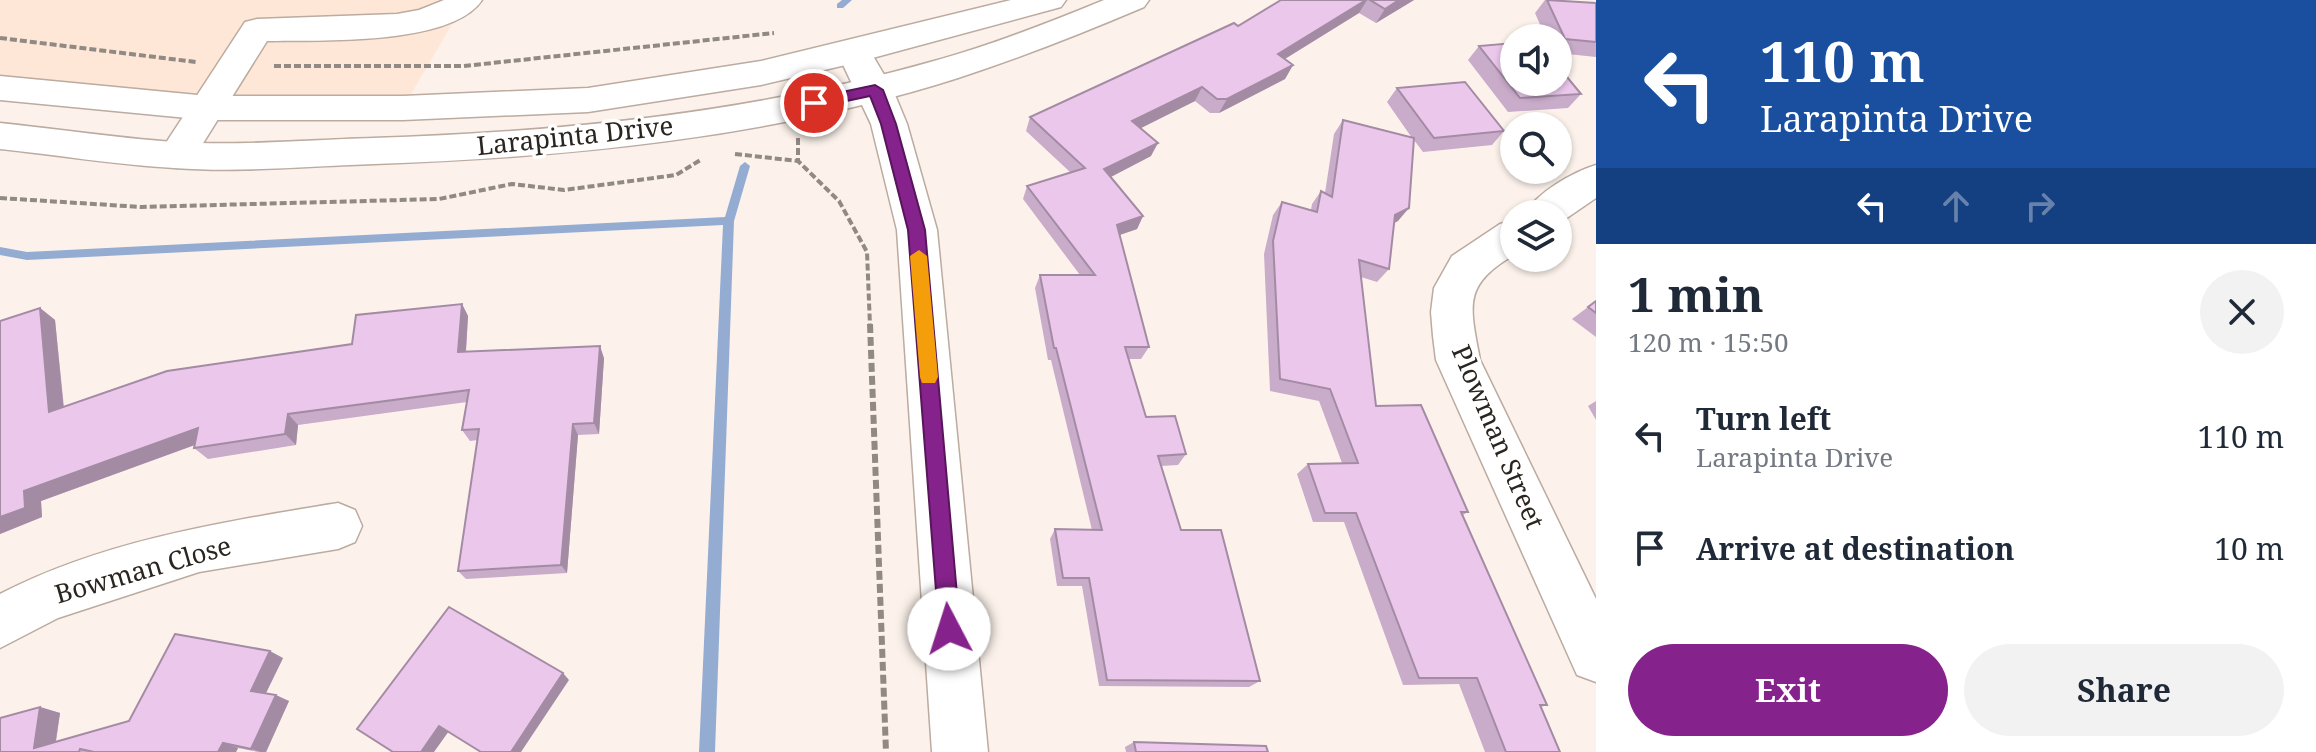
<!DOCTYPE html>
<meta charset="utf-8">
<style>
:root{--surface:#fff;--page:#f2f2f3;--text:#1f2937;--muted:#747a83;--accent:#86228b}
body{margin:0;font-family:"Noto Serif",serif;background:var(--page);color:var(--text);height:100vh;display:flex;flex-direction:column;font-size:30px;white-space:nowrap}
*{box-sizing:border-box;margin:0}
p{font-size:26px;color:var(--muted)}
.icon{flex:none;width:44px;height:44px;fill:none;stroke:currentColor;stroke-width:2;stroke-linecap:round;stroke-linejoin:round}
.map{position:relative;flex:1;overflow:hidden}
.details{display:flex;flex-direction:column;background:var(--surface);width:720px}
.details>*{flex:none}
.guide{background:#1a4fa0;color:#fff;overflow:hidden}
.buttons{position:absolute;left:1500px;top:24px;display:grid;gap:16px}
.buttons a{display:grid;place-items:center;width:72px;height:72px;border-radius:50%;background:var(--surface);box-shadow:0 2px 6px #0004;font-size:40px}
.pin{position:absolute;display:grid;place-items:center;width:68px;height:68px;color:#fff;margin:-34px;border:4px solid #fff;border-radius:50%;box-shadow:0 2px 8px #0007}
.me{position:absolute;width:88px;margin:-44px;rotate:355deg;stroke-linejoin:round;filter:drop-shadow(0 0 6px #0008)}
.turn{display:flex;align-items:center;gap:28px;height:168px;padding:0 32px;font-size:36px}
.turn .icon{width:104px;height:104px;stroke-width:2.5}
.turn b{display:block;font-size:56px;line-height:68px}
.lanes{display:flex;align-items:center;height:76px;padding:0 32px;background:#0003;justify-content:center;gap:40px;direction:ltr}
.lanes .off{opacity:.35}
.round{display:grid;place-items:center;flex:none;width:84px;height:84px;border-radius:42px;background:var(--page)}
.overview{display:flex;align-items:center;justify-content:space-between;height:136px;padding:0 32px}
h1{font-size:48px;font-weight:700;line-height:60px}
.button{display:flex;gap:16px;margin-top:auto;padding:16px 32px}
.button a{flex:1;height:92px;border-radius:48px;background:var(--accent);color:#fff;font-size:32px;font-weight:700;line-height:92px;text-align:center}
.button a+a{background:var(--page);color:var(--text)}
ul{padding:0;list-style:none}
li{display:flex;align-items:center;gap:24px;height:112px;padding:0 32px}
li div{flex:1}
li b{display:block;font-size:30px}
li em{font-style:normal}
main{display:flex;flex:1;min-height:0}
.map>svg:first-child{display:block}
.built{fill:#fee7d6}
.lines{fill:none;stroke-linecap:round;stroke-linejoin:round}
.stream{fill:#94acd2;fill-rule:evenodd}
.minor-casing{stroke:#bbaba0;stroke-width:3}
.major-casing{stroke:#bbaba0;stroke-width:3}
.path-far1{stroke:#918983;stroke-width:4;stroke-dasharray:7 3;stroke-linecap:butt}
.path{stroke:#918983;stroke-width:6;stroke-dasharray:9 4;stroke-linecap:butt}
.minor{fill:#fff;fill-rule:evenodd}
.major{fill:#fff;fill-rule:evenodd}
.wall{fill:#c9abca}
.shaded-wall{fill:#a48ba4}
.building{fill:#eac7eb;stroke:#a48ba4;stroke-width:2}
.route{fill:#86228b;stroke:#57165a;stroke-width:2}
.slow{fill:#f59e0b}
.labels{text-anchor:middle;stroke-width:7;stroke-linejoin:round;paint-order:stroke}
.street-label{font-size:26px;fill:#2b2520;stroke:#fff}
</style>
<main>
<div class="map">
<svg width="1596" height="752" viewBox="0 0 1596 752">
<rect width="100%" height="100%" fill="#fcf2eb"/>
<path class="built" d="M0 0H466L403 108 0 88Z"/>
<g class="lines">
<g class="stream">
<path d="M842 0H852L843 8H837V4Z"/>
<path d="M745 162 750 166 734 221 715 752H699L723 225 27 260 0 255V247L27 252 725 217 740 166Z"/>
</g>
<g class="minor-casing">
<g id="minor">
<path d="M444 0H482C452 46 318 40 267 41L190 164 177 168 164 164 158 155 245 22 257 19 397 14 419 10Z"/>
<path d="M854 41 866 44 893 90 907 124 937 230 988 752H932L897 230 871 124 837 52 842 44Z"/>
<path d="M1596 165V198L1558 224V214H1525C1536 193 1573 172 1596 165Z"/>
<path d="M1514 220V255C1462 285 1470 306 1480 360L1596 599V682L1577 675 1436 360 1433 336 1431 312 1434 288 1452 256 1500 224Z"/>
<path d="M338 503 355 510 362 526 355 542 338 549 199 572 58 618 0 648V594C104 540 223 522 338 503Z"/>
</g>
</g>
<g class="major-casing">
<g id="major">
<path d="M1011 0H1066L1061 7 854 63 761 85 588 112 403 120H208L0 100V76L208 96H403L588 88 761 61Z"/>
<path d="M1104 0H1149L1144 7C1083 33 1022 57 958 78 770 138 570 157 374 164 308 166 240 173 174 168 116 165 58 155 0 149V123C58 129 116 138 174 142 240 146 307 140 373 138 562 132 751 113 934 61 992 45 1048 23 1104 0Z"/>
</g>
</g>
<g class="path-far1">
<path d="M0 38 196 62"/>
<path d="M274 66H464L774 33"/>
<path d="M798 138V161L839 201 867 252 870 326"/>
<path d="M735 154 798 161"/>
<path d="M0 198 141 207 439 199 512 184 564 190 676 175 702 159"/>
</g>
<path class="path" d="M870 324 886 752"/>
<use href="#minor" class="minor"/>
<use href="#major" class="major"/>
</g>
<g class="wall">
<path d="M1290 0H1414L1376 23 1359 13 1285 59 1293 65 1285 79 1219 113H1210L1195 101 1141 128 1151 156 1111 177 1143 216 1137 229 1119 235 1149 347 1141 359H1129L1146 417 1186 454 1178 465 1161 466 1181 530 1260 681 1249 687 1099 686 1082 586H1057L1050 539 1055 529 1092 530 1051 360H1048L1035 288 1040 275H1080L1023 199 1027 186 1070 172 1026 131 1030 117 1238 26Z"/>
<path d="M1545 0 1596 3V57L1558 53V38H1546L1535 13Z"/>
<path d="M1479 46 1581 94 1568 108 1508 112 1468 60Z"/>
<path d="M1397 88 1504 131 1492 145 1423 152 1414 140 1398 221 1394 223 1389 269 1377 282 1361 277 1376 406 1468 512 1463 515 1547 705 1541 707 1560 752H1485L1459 684 1403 685 1344 522H1313L1297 474 1308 464 1342 463 1319 401 1270 391 1264 254 1273 215 1282 202 1311 210 1312 204 1321 191 1325 193 1334 134 1343 120 1412 138 1387 102Z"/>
<path d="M1596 301V337L1572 319Z"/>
<path d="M462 304 468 316 466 352 604 358 599 434 578 435 567 573 466 579 458 571 478 440 470 441 462 430 467 402 298 425 296 445 208 459 194 448 195 445 41 501 42 517 0 534V321L40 308 55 320 64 407 352 344Z"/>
<path d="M1596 401V420L1588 406Z"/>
<path d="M283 658 266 693 289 701 266 752H258L238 748 236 752H0L40 707 60 713 56 742 129 721Z"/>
<path d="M1134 742 1268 752H1126L1125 747Z"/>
</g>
<g class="shaded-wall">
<path d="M1366 0H1367L1359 13 1270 68 1278 54Z"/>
<path d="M1399 0H1414L1376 23 1385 9Z"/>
<path d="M1293 65 1285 79 1219 113 1227 99Z"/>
<path d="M1202 87 1195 101 1127 135 1132 121Z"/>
<path d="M1158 143 1151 156 1099 183 1104 169Z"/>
<path d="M1409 208 1398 221 1384 228 1395 215Z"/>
<path d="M1143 216 1137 229 1111 238 1117 225Z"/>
<path d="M462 304 468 316 465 364 458 352Z"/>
<path d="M40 308 55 320 65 423 49 412Z"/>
<path d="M600 346 604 358 599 434 594 423Z"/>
<path d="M288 414 298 425 296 445 285 434Z"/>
<path d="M573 424 578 435 567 573 561 565Z"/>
<path d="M198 428 211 439 41 501 42 517 0 534V517L24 491Z"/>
<path d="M270 651 283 658 264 697 251 691Z"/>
<path d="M563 673 569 680 521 752H511Z"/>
<path d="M276 695 289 701 266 752H261L251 749Z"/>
<path d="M40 707 60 713 54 752 34 748Z"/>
<path d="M439 726 449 731 434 752H421Z"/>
<path d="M223 743 238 748 236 752H218Z"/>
</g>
<g class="building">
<path d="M1281 0H1366L1278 54 1293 65 1227 99H1217L1202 87 1132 121 1158 143 1104 169 1143 216 1117 225 1149 347H1125L1146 417 1175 416 1186 454 1158 456 1181 530H1221L1260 681 1107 680 1089 578H1063L1055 529 1102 530 1056 348H1054L1040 275H1095L1027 186 1085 168 1030 117 1234 23 1238 26Z"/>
<path d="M1370 0H1399L1385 9Z"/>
<path d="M1547 0 1596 3V42L1565 39Z"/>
<path d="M1514 43V82H1558V66L1581 94 1520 98 1479 46Z"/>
<path d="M1465 82 1504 131 1434 138 1397 88Z"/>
<path d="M1343 120 1414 138 1409 208 1395 215 1389 269 1359 260 1376 406 1421 405 1468 512H1461L1547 705H1540L1560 752H1506L1477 678H1419L1356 513H1325L1308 464 1358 463 1330 389 1280 379 1273 241 1282 202 1317 212 1321 191 1332 197Z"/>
<path d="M1596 301V313L1588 307Z"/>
<path d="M462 304 458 352 600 346 594 423 573 424 561 565 458 571 479 429 462 430 469 390 288 414 285 434 194 448 198 428 24 491 25 508 0 517V321L40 308 49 412 167 371 352 344 356 315Z"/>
<path d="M449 607 563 673 511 752H481L439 726 421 752H393L357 729Z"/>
<path d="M175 634 270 651 251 691 276 695 251 749 223 743 218 752H94L80 749 79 752H0V718L40 707 34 748 129 721Z"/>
<path d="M1134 742 1266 746 1268 752H1136Z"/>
</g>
<path class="route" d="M875 85 883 90 896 124 925 230 960 629 957 637 949 640 942 637 939 629 908 230 881 124 870 96 814 108 807 103 814 98Z"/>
<path class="slow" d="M919 250 927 256 938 377 935 383H922L920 377 910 256Z"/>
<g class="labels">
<g class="street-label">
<text transform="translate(575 136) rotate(-6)" y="9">Larapinta Drive</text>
<text transform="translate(1498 437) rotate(67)" y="9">Plowman Street</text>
<text transform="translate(143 570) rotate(-16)" y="9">Bowman Close</text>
</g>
</g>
</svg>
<div class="buttons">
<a><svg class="icon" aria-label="sound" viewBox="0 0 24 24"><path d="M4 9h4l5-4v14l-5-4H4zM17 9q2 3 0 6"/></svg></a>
<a><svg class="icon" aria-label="search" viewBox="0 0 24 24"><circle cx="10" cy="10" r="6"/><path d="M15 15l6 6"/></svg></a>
<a><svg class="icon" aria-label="layers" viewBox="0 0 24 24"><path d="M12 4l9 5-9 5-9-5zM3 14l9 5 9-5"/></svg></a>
</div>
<div class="pin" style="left:814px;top:103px;background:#d93025"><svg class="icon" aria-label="arrive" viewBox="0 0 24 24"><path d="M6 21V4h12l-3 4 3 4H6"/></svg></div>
<svg class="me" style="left:949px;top:629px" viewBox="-20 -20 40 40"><circle r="19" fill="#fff"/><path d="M0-13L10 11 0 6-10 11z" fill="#86228b"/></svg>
</div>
<section class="details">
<div class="guide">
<div class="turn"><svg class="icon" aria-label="left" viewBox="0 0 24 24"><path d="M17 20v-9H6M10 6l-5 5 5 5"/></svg><div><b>110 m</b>Larapinta Drive</div></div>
<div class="lanes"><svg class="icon" aria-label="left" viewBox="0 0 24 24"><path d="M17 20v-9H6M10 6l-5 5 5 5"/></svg><svg class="icon off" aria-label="ahead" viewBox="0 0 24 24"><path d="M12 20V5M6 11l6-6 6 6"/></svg><svg class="icon off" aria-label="right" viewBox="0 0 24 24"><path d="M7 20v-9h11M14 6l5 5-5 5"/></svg></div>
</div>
<div class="overview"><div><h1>1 min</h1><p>120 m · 15:50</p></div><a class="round"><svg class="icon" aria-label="close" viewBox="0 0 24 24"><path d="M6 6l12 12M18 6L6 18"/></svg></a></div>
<ul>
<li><svg class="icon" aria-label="left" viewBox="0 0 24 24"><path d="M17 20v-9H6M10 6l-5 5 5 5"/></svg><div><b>Turn left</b><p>Larapinta Drive</p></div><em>110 m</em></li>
<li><svg class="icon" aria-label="arrive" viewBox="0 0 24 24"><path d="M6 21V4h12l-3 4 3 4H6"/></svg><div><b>Arrive at destination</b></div><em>10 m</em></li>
</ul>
<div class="button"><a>Exit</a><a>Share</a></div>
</section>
</main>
